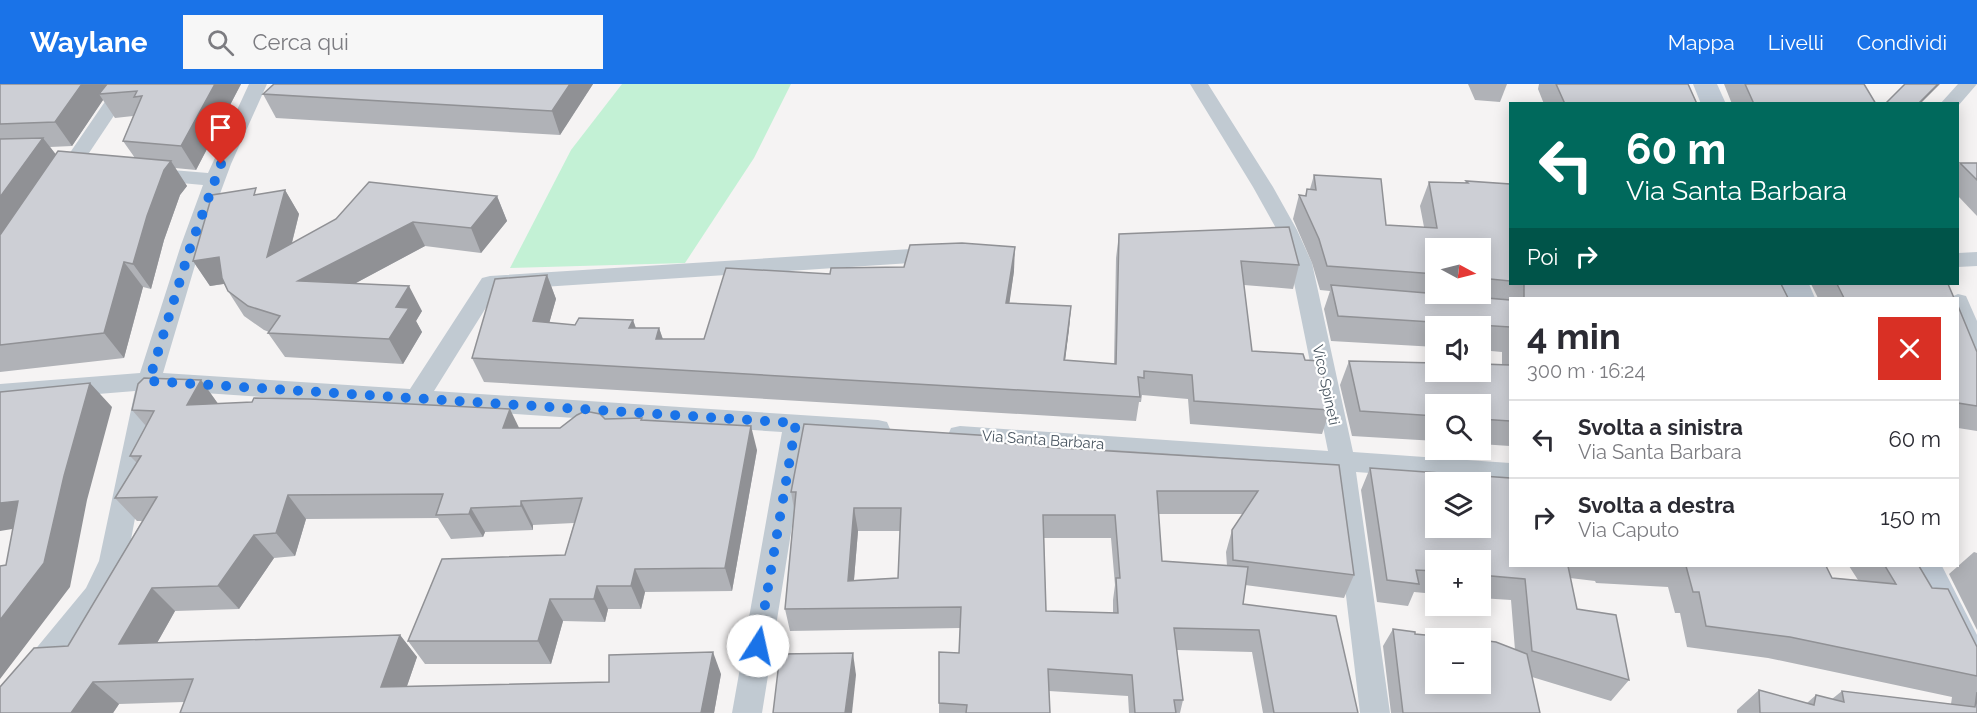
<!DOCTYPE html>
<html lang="it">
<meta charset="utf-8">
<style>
:root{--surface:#fff;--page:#f7f7f7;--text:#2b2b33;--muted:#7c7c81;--line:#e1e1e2;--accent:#1a73e8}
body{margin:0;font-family:Raleway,sans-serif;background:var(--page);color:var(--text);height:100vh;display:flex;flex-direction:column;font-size:22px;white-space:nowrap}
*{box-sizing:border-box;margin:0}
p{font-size:20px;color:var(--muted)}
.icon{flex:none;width:33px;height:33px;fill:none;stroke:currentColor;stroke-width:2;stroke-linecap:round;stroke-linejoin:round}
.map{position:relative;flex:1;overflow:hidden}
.side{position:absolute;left:1509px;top:213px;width:450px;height:270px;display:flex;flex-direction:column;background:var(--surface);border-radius:0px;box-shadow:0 3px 15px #0003}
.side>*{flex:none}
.guide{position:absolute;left:1509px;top:18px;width:450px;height:183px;border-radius:0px;box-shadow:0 3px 15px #0003;background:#00695c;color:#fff;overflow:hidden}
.needle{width:39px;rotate:97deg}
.fabs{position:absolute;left:1425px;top:154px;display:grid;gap:12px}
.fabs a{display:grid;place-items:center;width:66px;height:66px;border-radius:0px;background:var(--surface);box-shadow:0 3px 15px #0003;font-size:30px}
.pin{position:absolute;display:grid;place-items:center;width:51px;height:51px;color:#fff;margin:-62px -26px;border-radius:50% 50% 50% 0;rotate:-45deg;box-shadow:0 0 6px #0007}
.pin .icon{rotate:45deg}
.me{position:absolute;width:66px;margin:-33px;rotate:10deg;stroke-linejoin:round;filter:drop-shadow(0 0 4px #0008)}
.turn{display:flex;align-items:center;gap:21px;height:126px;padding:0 18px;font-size:27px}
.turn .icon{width:78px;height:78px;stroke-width:2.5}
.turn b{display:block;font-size:42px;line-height:51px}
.then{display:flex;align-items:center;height:57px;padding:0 18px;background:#0003;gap:12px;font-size:22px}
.round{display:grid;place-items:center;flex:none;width:63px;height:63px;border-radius:0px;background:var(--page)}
.head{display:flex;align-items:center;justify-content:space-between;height:102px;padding:0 18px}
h1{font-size:36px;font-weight:700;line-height:45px}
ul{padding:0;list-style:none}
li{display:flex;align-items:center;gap:18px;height:78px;padding:0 18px;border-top:2px solid var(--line)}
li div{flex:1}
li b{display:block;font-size:22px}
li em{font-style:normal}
header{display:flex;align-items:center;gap:36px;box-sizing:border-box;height:84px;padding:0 30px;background:var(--accent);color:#fff}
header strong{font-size:28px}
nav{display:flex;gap:33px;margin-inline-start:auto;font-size:21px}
.search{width:420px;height:54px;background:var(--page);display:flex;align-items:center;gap:15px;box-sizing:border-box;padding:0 21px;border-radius:0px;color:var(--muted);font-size:22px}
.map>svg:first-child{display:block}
.green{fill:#c3f1d5}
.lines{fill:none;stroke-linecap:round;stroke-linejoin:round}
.street{fill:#c1cad2;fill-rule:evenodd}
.secondary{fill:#c1cbd6;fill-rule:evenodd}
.wall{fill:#b0b2b7;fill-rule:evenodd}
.shaded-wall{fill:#909195}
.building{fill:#cdcfd5;stroke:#909195;stroke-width:1.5;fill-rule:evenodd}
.route{stroke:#1a73e8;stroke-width:10;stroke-dasharray:0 18}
.labels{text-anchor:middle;stroke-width:4.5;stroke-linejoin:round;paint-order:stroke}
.street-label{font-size:15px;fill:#4a5661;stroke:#fff}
</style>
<header>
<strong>Waylane</strong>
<div class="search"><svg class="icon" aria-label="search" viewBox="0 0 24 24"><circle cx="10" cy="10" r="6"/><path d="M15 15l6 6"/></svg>Cerca qui</div>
<nav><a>Mappa</a><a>Livelli</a><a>Condividi</a></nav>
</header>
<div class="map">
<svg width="1977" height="629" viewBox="0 0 1977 629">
<rect width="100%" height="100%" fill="#f5f3f3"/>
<path class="green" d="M622 0H791L754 74 685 179 510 184 571 66Z"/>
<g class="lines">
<g class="street">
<path d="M117 0H135L69 99H55L52 95Z"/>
<path d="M249 0H267L231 80 201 161 163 289 410 305 482 194 490 192 926 164 933 166 937 171 933 176 926 178 497 206 434 307 878 336 887 338 890 345 887 352 878 354 807 349 762 629H732L782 348 159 306 127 477 106 520 21 629H0V608L86 504 99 477 135 307 0 318V300L140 289 181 161 203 101 148 96 141 94 138 90 141 86 148 84 208 89Z"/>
<path d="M1190 0H1208L1273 103 1297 146 1312 179 1353 368 1510 379V399L1356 388 1390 629H1360L1331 386 960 360 951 358 948 351 951 344 960 342 1328 367 1290 179 1277 146 1253 103Z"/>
<path d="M1958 0H1977L1958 22V20H1940Z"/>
<path d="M1977 168V182L1958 183V169Z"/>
<path d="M1958 210 1966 212 1977 237V274L1969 272 1958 245V214H1949Z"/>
</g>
<g class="secondary">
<path d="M1693 0H1717L1726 20H1701Z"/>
<path d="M1779 200H1809L1815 214H1785Z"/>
<path d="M1904 482H1942L1977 551V610L1963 605Z"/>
</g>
</g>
<g class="wall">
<path d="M0 0H241L196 86 175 84 187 102 180 111 164 156 151 205 143 203 124 274 0 288ZM103 16 115 34 133 32 123 57 135 74 56 71 50 63 72 62Z"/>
<path d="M593 0 560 51 276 34 263 10Z"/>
<path d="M1468 0H1507L1500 18 1475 16Z"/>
<path d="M1539 0H1688L1697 20H1544L1538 5Z"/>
<path d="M1724 0H1864L1876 20H1732Z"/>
<path d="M1960 79H1977V132L1958 112V82Z"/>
<path d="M1314 91 1386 141 1424 143 1420 122 1429 98 1465 99 1466 97 1510 100V200H1781L1788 214H1510V362L1480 360V321H1436V357L1352 352 1340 301 1349 277 1502 280V268L1480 266V243H1436V263L1331 257 1324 225 1330 207 1320 206 1312 179 1293 135 1299 111 1305 112 1307 105H1310ZM1436 165H1480V210H1436Z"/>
<path d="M285 106 299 130 292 159 497 112 507 137 481 169 425 162 354 200 422 227 416 237 422 248 403 280 285 273 268 249 269 248 264 246 244 232 228 207 224 200 210 202 193 177 260 110Z"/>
<path d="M1119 150 1299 181 1293 205 1244 201 1252 267 1305 276 1330 326 1322 350 1190 340 1188 315 1142 311 1141 318H1139L1136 337 484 298 472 274 547 191 556 215 549 239 575 241 633 236 636 244H659L663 255H704L830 190 1014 187 1009 219 1071 222 1069 245 1065 277 1114 280 1116 174Z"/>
<path d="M1811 200H1948L1954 214H1818Z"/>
<path d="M1958 222 1977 268V347L1958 344Z"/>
<path d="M201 296 218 320 519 344H560L605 335 643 336 757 366 732 507 645 508 641 525H608L605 538 563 537 551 580H425L408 557 565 471 574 439 533 441V446L485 448 483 453 451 455 438 434 306 435 295 472 274 474 239 525 175 527 157 559 400 551 417 573 407 602 609 598 721 590 714 629 184 618 119 620 113 629 68 562 142 437H137L115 414 137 379 130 372 146 342 132 326Z"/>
<path d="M993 358 1339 381 1354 491 1344 514 1245 501 1243 520 1358 629H1263L1252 568 1177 566 1183 616 1180 629H1129L1128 612 1049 607 1050 629H939V619L959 569 960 544 790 547 785 525 794 425 791 408ZM1158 430H1243L1232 446 1226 468 1227 482 1162 477ZM858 447H900L898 494 854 496ZM1044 454H1111L1115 501 1113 516V529L1046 527Z"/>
<path d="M1370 384 1510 482H1826L1832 494 1858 496 1849 482H1919L1932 504 1977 563V629H1737V626L1759 606 1807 619 1816 611 1832 615 1842 607 1951 620 1952 613 1768 574 1687 563 1680 529H1675L1668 503 1596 499 1595 497 1570 494 1577 525 1629 596 1611 617 1532 593 1540 629H1391L1383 562 1393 545 1415 550 1515 566 1511 516 1480 514V477H1436V510L1414 508 1408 522 1377 518 1361 406Z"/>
<path d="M1974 468 1977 469V546L1949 490Z"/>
</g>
<g class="shaded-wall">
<path d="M82 0H114L99 10 103 16 72 62 55 38Z"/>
<path d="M215 0H241L196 86 181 62Z"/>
<path d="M570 0H593L560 51 552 27Z"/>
<path d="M1938 0H1940L1920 20H1918Z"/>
<path d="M43 54 61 77 0 166V113Z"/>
<path d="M171 77 187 102 180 111 164 156 151 205 133 180 147 132 164 86Z"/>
<path d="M285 106 299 130 282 198 267 173Z"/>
<path d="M497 112 507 137 481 169 471 144Z"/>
<path d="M413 138 425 162 313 222 298 197Z"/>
<path d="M1015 163 1014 187 1006 243V219Z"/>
<path d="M219 173 235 198 210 202 193 177Z"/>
<path d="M124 178 143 203 124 274 104 249Z"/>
<path d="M547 191 556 215 543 261 533 237Z"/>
<path d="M409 202 422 227 416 237 422 248 403 280 389 255 396 223Z"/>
<path d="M1071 222 1069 245 1062 300 1064 276Z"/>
<path d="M633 236 641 260 629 244Z"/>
<path d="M659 244 667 268 656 255Z"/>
<path d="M201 296 219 321H187Z"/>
<path d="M90 299 112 323 87 416 70 503 0 595V536L64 392Z"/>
<path d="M510 325 522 350 503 344Z"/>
<path d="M751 342 757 366 732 507 725 484Z"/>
<path d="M288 411 306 435 295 472 276 449Z"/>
<path d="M18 417 43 440 0 447V419Z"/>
<path d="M521 417 533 441V446L521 422Z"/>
<path d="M471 424 485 448 483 453 469 430Z"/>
<path d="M854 424 858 447 852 519 848 497Z"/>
<path d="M254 451 274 474 239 525 218 502Z"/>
<path d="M635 485 645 508 641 525 631 502Z"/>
<path d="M597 502 608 525 605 538 594 515Z"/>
<path d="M152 504 175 527 144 582 119 560Z"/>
<path d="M550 515 563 537 551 580 538 557Z"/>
<path d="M400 551 417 573 399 625 381 603Z"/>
<path d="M713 568 721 590 714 629H701Z"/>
<path d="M853 569 856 591 852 629H845Z"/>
<path d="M93 598 119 620 113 629H71Z"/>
</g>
<g class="building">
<path d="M0 0H82L55 38 0 40Z"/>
<path d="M107 0H215L181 62 123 57 142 12 134 13 137 7 99 10Z"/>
<path d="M274 0H570L552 27 263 10Z"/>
<path d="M1556 0H1688L1697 20H1565Z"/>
<path d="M1745 0H1864L1876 20H1754Z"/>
<path d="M1905 0H1938L1918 20H1885Z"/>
<path d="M43 54 0 113V55Z"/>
<path d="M58 67 171 77 164 86 147 132 133 180 124 178 104 249 0 261V151Z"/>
<path d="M1960 79H1977V96Z"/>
<path d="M1314 91 1381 95 1386 141 1437 144 1429 98 1468 99 1466 97 1510 100V197L1480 194V165H1436V190L1327 182 1319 155 1299 111 1306 112 1307 105 1316 106Z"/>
<path d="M369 98 497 112 471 144 413 138 298 197 409 202 396 223 409 224 389 255 268 249 280 232 248 222 228 207 222 194 219 173 193 177 212 111 256 104 254 111 285 106 267 173 336 135Z"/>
<path d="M1289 143 1299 181 1241 177 1252 267 1303 270 1305 276 1320 277 1330 326 1194 317 1192 291 1144 287V294L1138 293 1140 313 472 274 495 195 547 191 533 237 575 241 579 234 633 236 629 244H659L656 255H704L726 184 830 190 831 184 904 183 910 161 962 159 1015 163 1006 219 1071 222 1064 276 1116 280 1119 150Z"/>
<path d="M1524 200H1781L1788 214H1524Z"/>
<path d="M1837 200H1948L1954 214H1844Z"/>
<path d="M1331 201 1510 216V243L1338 232Z"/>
<path d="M1958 222 1977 268V322L1958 319Z"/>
<path d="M1349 277 1436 279V288H1480V280L1510 281V337L1480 335V321H1436V332L1360 327Z"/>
<path d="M144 294 201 296 187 321 252 318 254 314 310 315 510 325 503 344H560L577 331 585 327 600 330 605 335 642 334 641 336 751 342 725 484 635 485 631 502H597L594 515H550L538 557H408L442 475 565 471 582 414 521 417V422L471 424 469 430 436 431 443 410 288 411 276 449 254 451 218 502 152 504 119 560 400 551 381 603 609 598V571L713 568 701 629H180L193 595 93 598 71 629H0V603L34 564 68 562 157 413 115 414 141 372H130L154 327 132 326 138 300Z"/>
<path d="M90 299 64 392 44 479 0 536V482L6 481 18 417 0 419V308Z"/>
<path d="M804 340 993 352 992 358 1045 363 1339 381 1354 491 1233 476 1232 446 1258 407H1157L1162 477 1248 483 1243 520 1336 532 1358 629H1274L1259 546 1174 544 1183 616H1174L1176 629H1135L1132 591 1048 585 1050 629H966L967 621 939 619V568L959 569 961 523 785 525 796 408H791ZM854 424H901L898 494 848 497ZM1043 431H1115L1120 494H1116L1118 529 1046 527Z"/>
<path d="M1370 384 1510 394V482H1568L1577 525 1616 531 1629 596 1532 567 1525 495 1480 491V477H1436V487L1416 486 1419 500 1387 496ZM1436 399H1480V444H1436Z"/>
<path d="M1686 482H1826L1832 494 1896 500 1885 482H1919L1932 504 1948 505 1977 563V592L1790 553 1706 542 1699 508H1693Z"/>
<path d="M1393 545 1415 548V550L1467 555H1436V600H1480V556L1496 558 1527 570 1540 629H1403Z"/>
<path d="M853 569 845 629H773L780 570Z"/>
<path d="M1759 606 1814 621 1816 611 1844 618 1842 607 1975 623 1977 608V629H1760Z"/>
</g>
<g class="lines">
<path class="route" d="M221 80 191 161 149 297 796 339 758 562"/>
</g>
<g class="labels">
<g class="street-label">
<text transform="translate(1326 301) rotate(78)" y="5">Vico Spineti</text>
<text transform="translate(1043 356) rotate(4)" y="5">Via Santa Barbara</text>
</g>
</g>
</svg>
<div class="fabs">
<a><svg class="needle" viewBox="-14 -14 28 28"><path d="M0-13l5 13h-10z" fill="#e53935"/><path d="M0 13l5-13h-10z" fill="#7c7c81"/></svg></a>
<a><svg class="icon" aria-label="sound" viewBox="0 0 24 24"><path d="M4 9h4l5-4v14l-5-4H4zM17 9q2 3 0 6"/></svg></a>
<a><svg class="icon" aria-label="search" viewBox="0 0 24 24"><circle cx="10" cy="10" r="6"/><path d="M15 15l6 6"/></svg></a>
<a><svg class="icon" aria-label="layers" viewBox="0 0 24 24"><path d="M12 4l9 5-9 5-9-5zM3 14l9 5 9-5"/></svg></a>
<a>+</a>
<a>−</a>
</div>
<div class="pin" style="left:221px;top:80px;background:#d93025"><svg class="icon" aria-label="arrive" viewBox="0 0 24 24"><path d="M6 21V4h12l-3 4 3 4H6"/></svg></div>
<svg class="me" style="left:758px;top:562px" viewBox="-20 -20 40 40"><circle r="19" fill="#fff"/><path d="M0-13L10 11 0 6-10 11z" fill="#1a73e8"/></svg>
<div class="guide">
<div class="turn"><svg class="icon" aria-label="left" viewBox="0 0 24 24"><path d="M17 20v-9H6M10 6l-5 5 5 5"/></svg><div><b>60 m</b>Via Santa Barbara</div></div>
<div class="then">Poi<svg class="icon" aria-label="right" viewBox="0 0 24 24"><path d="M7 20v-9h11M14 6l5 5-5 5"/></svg></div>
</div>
<section class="side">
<div class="head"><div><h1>4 min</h1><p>300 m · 16:24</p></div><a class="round" style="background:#d93025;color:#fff"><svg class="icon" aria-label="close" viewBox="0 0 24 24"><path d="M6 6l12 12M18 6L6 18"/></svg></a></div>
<ul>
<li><svg class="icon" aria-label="left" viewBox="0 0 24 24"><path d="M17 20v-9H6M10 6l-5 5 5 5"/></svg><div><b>Svolta a sinistra</b><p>Via Santa Barbara</p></div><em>60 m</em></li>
<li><svg class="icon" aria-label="right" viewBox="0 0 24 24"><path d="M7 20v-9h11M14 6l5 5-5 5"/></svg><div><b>Svolta a destra</b><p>Via Caputo</p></div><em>150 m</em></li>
</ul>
</section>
</div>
